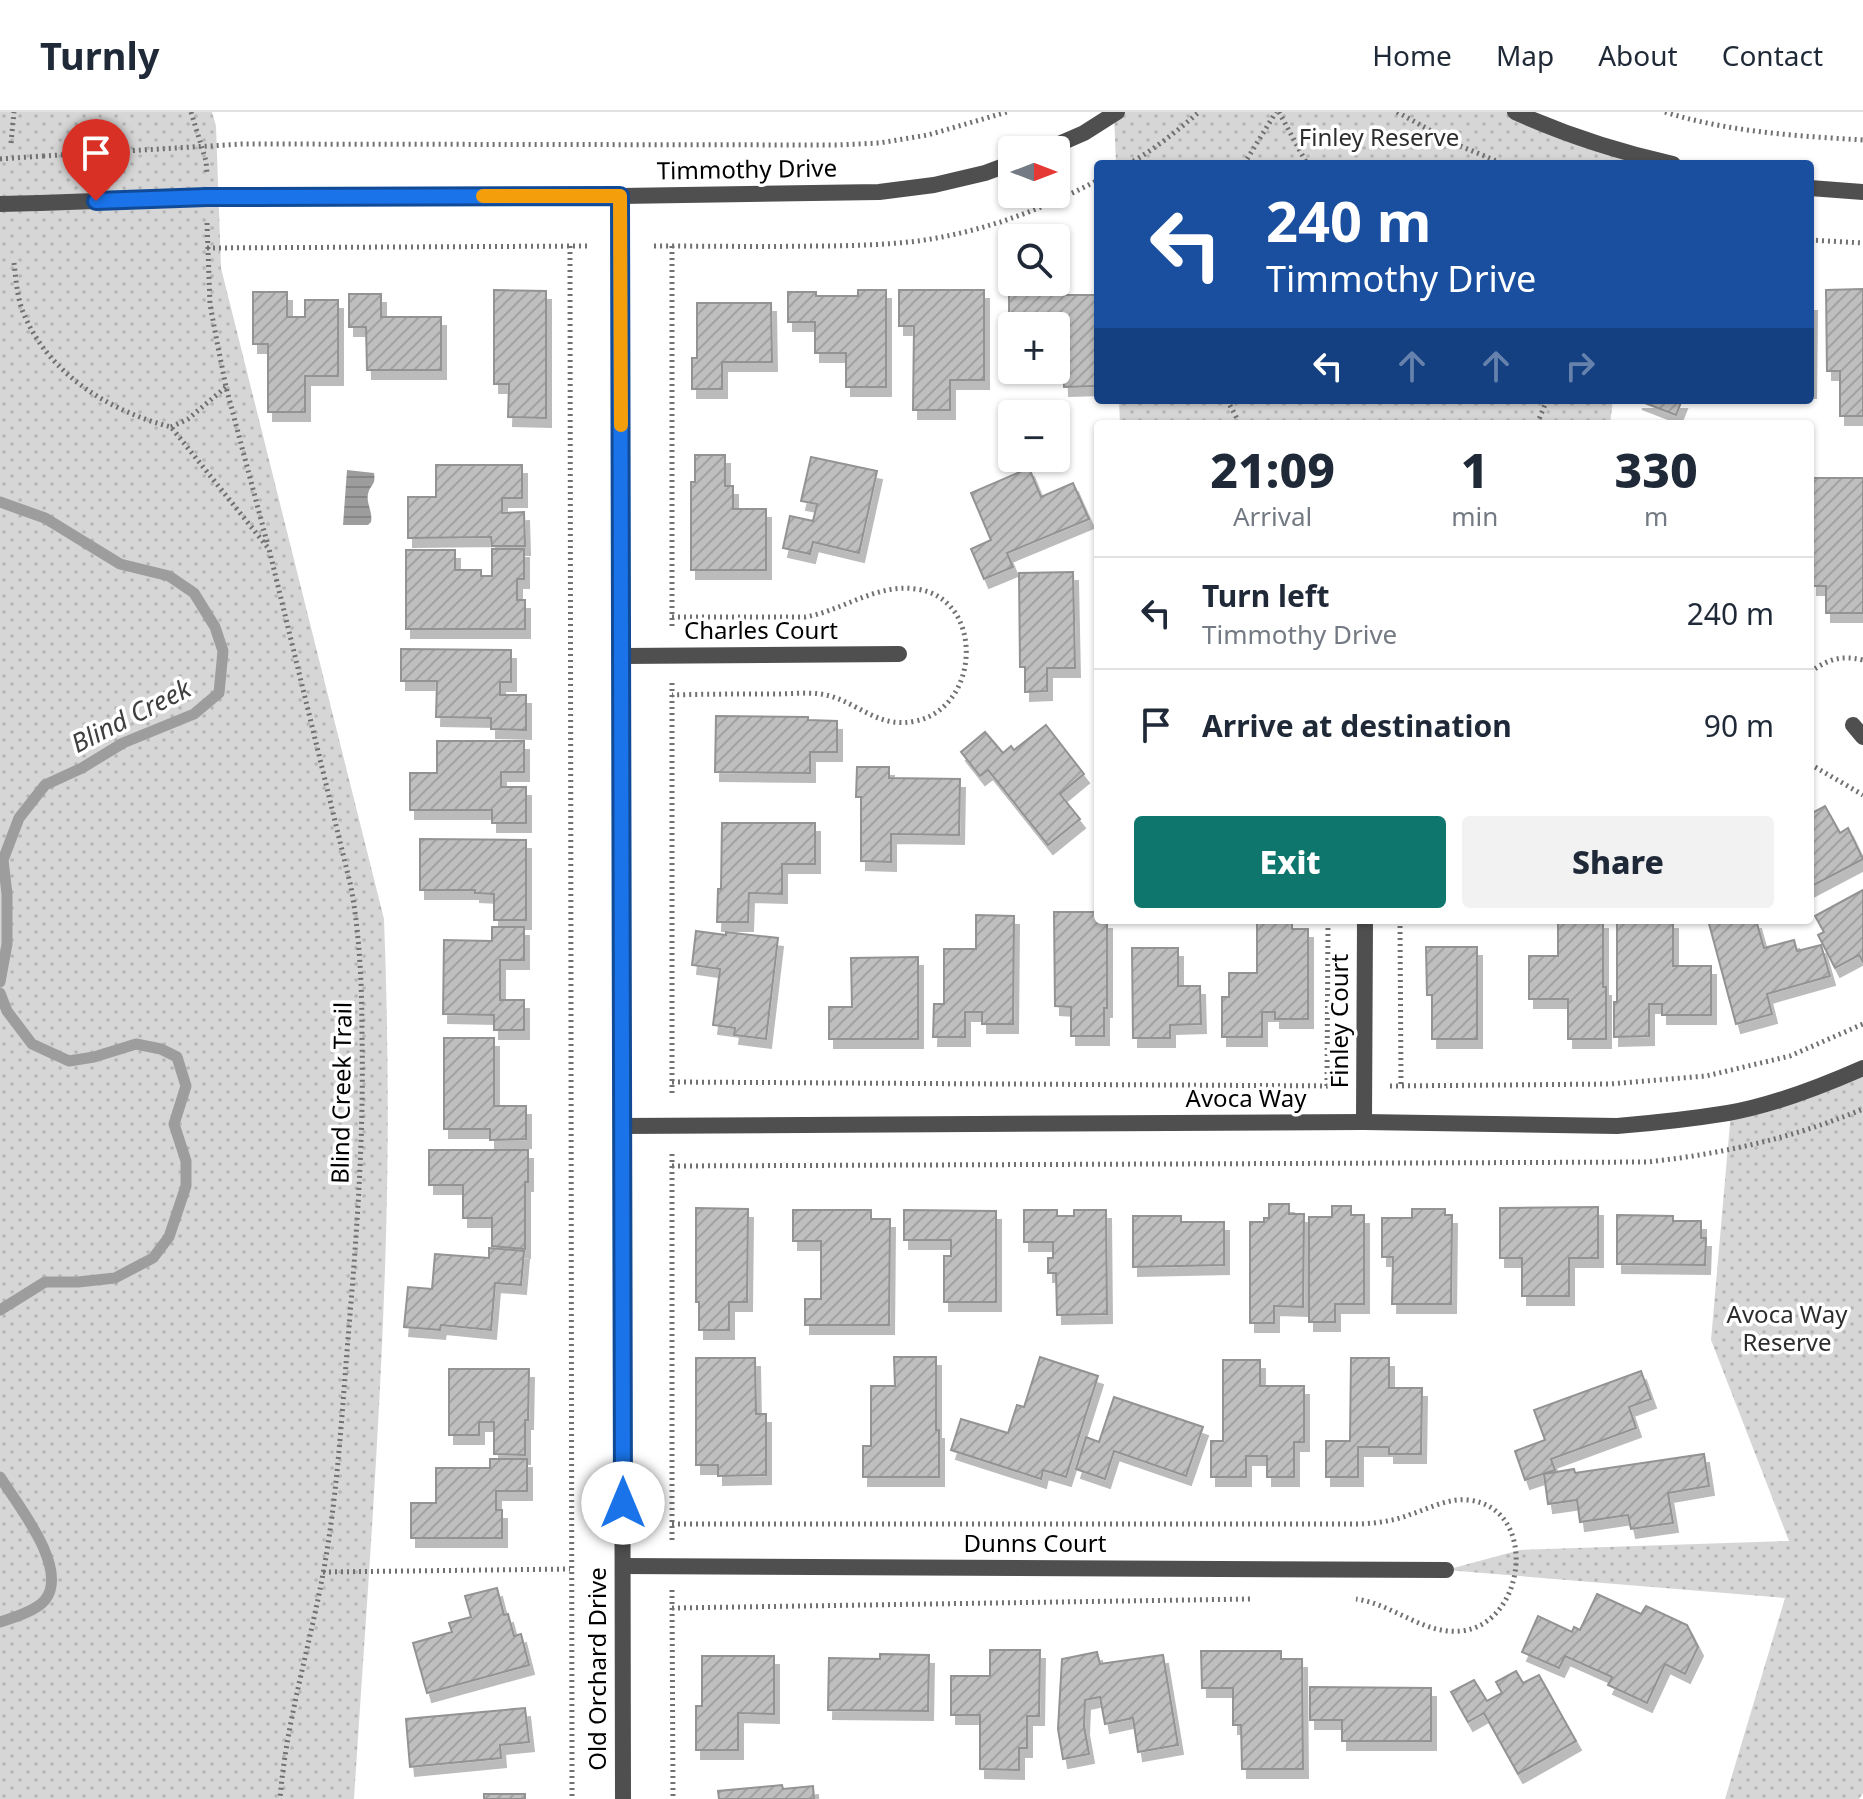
<!DOCTYPE html>
<meta charset="utf-8">
<style>
:root{--surface:#fff;--page:#f2f2f3;--text:#1f2937;--muted:#747a83;--line:#e0e1e3;--accent:#0f766e}
body{margin:0;font-family:"Noto Sans",sans-serif;background:var(--page);color:var(--text);height:100vh;display:flex;flex-direction:column;font-size:30px;white-space:nowrap}
*{box-sizing:border-box;margin:0}
p{font-size:26px;color:var(--muted)}
.icon{flex:none;width:44px;height:44px;fill:none;stroke:currentColor;stroke-width:2;stroke-linecap:round;stroke-linejoin:round}
.map{position:relative;flex:1;overflow:hidden}
.sheet{position:absolute;left:1094px;top:308px;width:720px;height:504px;display:flex;flex-direction:column;background:var(--surface);border-radius:8px;box-shadow:0 2px 6px #0004}
.sheet>*{flex:none}
.hud{position:absolute;left:1094px;top:48px;width:720px;height:244px;border-radius:8px;box-shadow:0 2px 6px #0004;background:#1a4fa0;color:#fff;overflow:hidden}
.needle{width:52px;rotate:90deg}
.controls{position:absolute;left:998px;top:24px;display:grid;gap:16px}
.controls a{display:grid;place-items:center;width:72px;height:72px;border-radius:8px;background:var(--surface);box-shadow:0 2px 6px #0004;font-size:40px}
.pin{position:absolute;display:grid;place-items:center;width:68px;height:68px;color:#fff;margin:-82px -34px;border-radius:50% 50% 50% 0;rotate:-45deg;box-shadow:0 0 8px #0007}
.pin .icon{rotate:45deg}
.me{position:absolute;width:88px;margin:-44px;rotate:0deg;stroke-linejoin:round;filter:drop-shadow(0 0 6px #0008)}
.turn{display:flex;align-items:center;gap:28px;height:168px;padding:0 40px;font-size:36px}
.turn .icon{width:104px;height:104px;stroke-width:2.5}
.turn b{display:block;font-size:56px;line-height:68px}
.lanes{display:flex;align-items:center;height:76px;padding:0 40px;background:#0003;justify-content:center;gap:40px;direction:ltr}
.lanes .off{opacity:.35}
.eta{display:flex;justify-content:space-evenly;align-items:center;height:136px;text-align:center}
.eta b{font-size:48px;font-weight:800;line-height:56px}
.action{display:flex;gap:16px;margin-top:auto;padding:16px 40px}
.action a{flex:1;height:92px;border-radius:8px;background:var(--accent);color:#fff;font-size:32px;font-weight:800;line-height:92px;text-align:center}
.action a+a{background:var(--page);color:var(--text)}
ul{padding:0;list-style:none}
li{display:flex;align-items:center;gap:24px;height:112px;padding:0 40px;border-top:2px solid var(--line)}
li div{flex:1}
li b{display:block;font-size:30px}
li em{font-style:normal}
header{display:flex;align-items:center;gap:48px;box-sizing:border-box;height:112px;padding:0 40px;background:var(--surface);border-bottom:2px solid var(--line)}
header strong{font-size:38px}
nav{display:flex;gap:44px;margin-inline-start:auto;font-size:28px}
.map>svg:first-child{display:block}
.grass{fill:url(#grass-dots)}
.water{fill:url(#water-rules)}
.lines{fill:none;stroke-linecap:round;stroke-linejoin:round}
.stream{stroke:#9d9d9d;stroke-width:11}
.building{fill:url(#building-hatch);stroke:#939393;stroke-width:2;filter:url(#shadow)}
.path{stroke:#717171;stroke-width:5;stroke-dasharray:2 4;stroke-linecap:butt}
.minor{stroke:#4f4f4f;stroke-width:16}
.path-bridge{stroke:#717171;stroke-width:5;stroke-dasharray:2 4;stroke-linecap:butt}
.minor-bridge{stroke:#4f4f4f;stroke-width:16}
.route-casing{stroke:#114b97;stroke-width:20}
.route{stroke:#1a73e8;stroke-width:14}
.slow{stroke:#f59e0b;stroke-width:14}
.labels{text-anchor:middle;stroke-width:7;stroke-linejoin:round;paint-order:stroke}
.park-label{font-size:24px;fill:#2d2d2d;stroke:#fff}
.street-label{font-size:24px;fill:#000;stroke:#fff}
.water-label{font-size:26px;font-style:italic;fill:#3e3e3e;stroke:#fff}
</style>
<header>
<strong>Turnly</strong>
<nav><a>Home</a><a>Map</a><a>About</a><a>Contact</a></nav>
</header>
<div class="map">
<svg width="1863" height="1687" viewBox="0 0 1863 1687">
<defs>
<pattern id="grass-dots" width="8" height="8" patternUnits="userSpaceOnUse" patternTransform="scale(2)"><rect width="8" height="8" fill="#d6d6d6"/><path d="M2 2h.1M6 6h.1" fill="none" stroke="#b6b6b6" stroke-width="1.8" stroke-linecap="round"/></pattern>
<pattern id="water-rules" width="6" height="5" patternUnits="userSpaceOnUse" patternTransform="scale(2)"><rect width="6" height="5" fill="#9d9d9d"/><path d="M0 2.5h6" fill="none" stroke="#858585"/></pattern>
<pattern id="building-hatch" width="6" height="6" patternUnits="userSpaceOnUse" patternTransform="scale(2)"><rect width="6" height="6" fill="#bfbfbf"/><path d="M-1 1l2-2M0 6l6-6M5 7l2-2" fill="none" stroke="#a2a2a2"/></pattern>
<filter id="shadow"><feDropShadow dx="5" dy="9" stdDeviation="0" flood-color="#0004"/></filter>
</defs>
<rect width="100%" height="100%" fill="#fff"/>
<g class="grass">
<path d="M0 0H212L216 14 221 156 384 807C388 912 389 1017 386 1123 381 1311 366 1499 354 1687H0Z"/>
<path d="M1117 0H1516L1643 52H1116L1114 2Z"/>
<path d="M1119 288H1613L1610 312H1120Z"/>
<path d="M1863 956V1681L1859 1687H1725L1785 1486 1446 1458 1520 1438 1789 1429 1711 1228 1731 1000Z"/>
</g>
<path class="water" d="M347 358 374 361C376 374 371 371 368 382 366 391 373 400 371 410L368 413H343Z"/>
<g class="lines">
<g class="stream">
<path d="M0 390 45 406 120 452 169 464 194 481 215 515 223 539 219 581 194 602 123 631 82 656 45 673 19 706 3 748 7 782V832L0 870"/>
<path d="M0 881 7 899 32 932 69 949 94 945 136 932 161 937 177 945 186 974 174 1012 186 1049V1074L169 1125 153 1146 115 1166 78 1170H45L0 1198"/>
<path d="M0 1365C17 1392 70 1457 45 1488 36 1499 13 1506 0 1510"/>
</g>
</g>
<g class="building">
<path d="M1863 177V304H1840V259H1827L1826 178Z"/>
<path d="M494 178 546 179V306L508 305 509 272H494Z"/>
<path d="M858 178H886V275H846V241H815V210H788V180H816V184H858Z"/>
<path d="M899 178H984V268H950V298H913L914 214H899Z"/>
<path d="M1009 179H1047V183H1098V274L1064 275 1063 241H1056V214H1038V207H1009Z"/>
<path d="M253 180H287V205H305V188H338V264H305V300H268V232H253Z"/>
<path d="M349 182H381V205H441V258H367L366 215H349Z"/>
<path d="M1810 190H1812L1811 277H1810Z"/>
<path d="M697 191H771L772 250H722V277H692V246H697Z"/>
<path d="M1637 288H1682L1676 303Z"/>
<path d="M695 343H725V374H733V397H766V458H691V370H695Z"/>
<path d="M811 345 877 359 859 441 813 430 810 442 783 436 790 404 813 409 817 392 801 389Z"/>
<path d="M436 353H522V386H502V401L524 400 525 434H492L491 425 408 426V385H436Z"/>
<path d="M1029 356 1041 385 1073 371 1089 407 1007 441 1013 455 984 467 971 437 991 428 971 381Z"/>
<path d="M1813 366H1863V501H1826V474H1812Z"/>
<path d="M492 437H524V467H517V488H525V517H406V438H455V458H481V464H492Z"/>
<path d="M1073 460 1075 556H1047V579L1025 580V555H1020L1019 461Z"/>
<path d="M401 537 511 538V570H500V583H526V618L491 617V606L436 605 437 569H401Z"/>
<path d="M716 604 808 605V608L837 609V640H810V661L715 660Z"/>
<path d="M1046 613 1084 662 1060 682 1080 707 1048 733 988 658 980 664 961 640 985 620 1003 641 1011 634 1014 638Z"/>
<path d="M437 629H524V660H501V675H526V711H492V698H410V661H437Z"/>
<path d="M857 655H889V666L960 667 959 723 891 722V750L861 749V685H856Z"/>
<path d="M1825 694 1840 721 1848 716 1863 747 1810 775V702Z"/>
<path d="M722 711H815V752H782V782L749 781 748 810H717L718 777H721Z"/>
<path d="M420 727 526 728V808H494V782L475 781V778H420Z"/>
<path d="M1863 778V850L1859 843 1835 856 1818 823 1824 820 1815 804Z"/>
<path d="M1054 800H1098V808H1107V896H1104V924H1071V895L1055 894Z"/>
<path d="M976 803 1014 804 1013 912H982V900H965V925H933L934 892H944V837H976Z"/>
<path d="M1257 808H1292V817H1308V907H1275V900H1262V925H1222V885H1229V861H1257Z"/>
<path d="M1558 808H1603V875H1606V927H1568V887H1529V844H1558Z"/>
<path d="M1617 808H1673V854H1711V903H1662V892H1649V924L1614 925V890H1617Z"/>
<path d="M1708 808H1756L1764 836 1794 828 1797 839 1821 833 1830 864 1767 882 1772 902 1736 912Z"/>
<path d="M492 815H524V848H500V888H524V918H494V903L443 902 444 828 492 829Z"/>
<path d="M696 819 726 823V820L778 826 766 927 734 923 735 916 713 913 720 857 692 853Z"/>
<path d="M1426 835H1477V927H1432V883H1427Z"/>
<path d="M1132 836H1178V874H1200L1201 912 1170 913V926H1133Z"/>
<path d="M918 845V927H829V895H852L851 846Z"/>
<path d="M444 926H494V994H526V1027L490 1028V1017H444Z"/>
<path d="M429 1038H528V1070H525V1137L492 1134V1106H463V1073H429Z"/>
<path d="M1269 1092H1289V1102H1304L1303 1195 1274 1194V1211H1250V1110H1264V1106H1269Z"/>
<path d="M1332 1094H1351V1103H1364V1192H1335V1210H1309V1105H1332Z"/>
<path d="M1598 1095V1146H1569V1184H1522V1146H1500V1096Z"/>
<path d="M696 1096 748 1097 747 1190H729V1218H699V1190H696Z"/>
<path d="M1412 1097H1445V1103H1452L1451 1192H1392L1393 1145H1382V1106H1412Z"/>
<path d="M793 1098H871V1107H890L889 1213H805V1187H821V1129H793Z"/>
<path d="M904 1098 996 1099V1190H944V1144H951V1128H904Z"/>
<path d="M1024 1098H1057V1104H1074V1098H1106L1107 1202 1057 1203 1056 1161H1048V1146H1053V1130H1024Z"/>
<path d="M1617 1103 1673 1104V1109H1701V1126H1706L1705 1153 1617 1152Z"/>
<path d="M1133 1104H1181V1110H1224V1153L1133 1155Z"/>
<path d="M489 1136 524 1139 521 1173 495 1171 491 1218 441 1213 440 1218 404 1215 408 1175 432 1177 435 1142 489 1146Z"/>
<path d="M894 1245H936V1318H939V1365H863V1334H871V1274H895Z"/>
<path d="M1040 1245 1098 1264 1066 1365 1043 1358 1041 1367 951 1338 961 1307 1008 1321 1017 1293 1024 1295Z"/>
<path d="M696 1246H755L756 1302H766V1363L718 1364V1353H696Z"/>
<path d="M1351 1246H1389V1276H1422L1421 1342H1389V1335H1358V1365H1326V1329H1350Z"/>
<path d="M1223 1248H1260V1274H1304V1330H1294V1365H1267V1344H1246V1365H1211V1329H1223Z"/>
<path d="M449 1257H529L528 1308H525V1343L494 1342V1310H479V1323H449Z"/>
<path d="M1641 1259 1651 1287 1629 1295 1636 1316 1551 1347 1555 1358 1525 1368 1515 1339 1545 1328 1534 1298Z"/>
<path d="M1114 1285 1203 1315 1186 1364 1114 1339 1105 1367 1076 1357 1086 1325 1099 1330Z"/>
<path d="M1704 1342 1709 1374 1668 1381 1673 1411 1631 1417 1628 1403 1580 1410 1577 1388 1548 1392 1544 1362 1574 1357 1575 1361Z"/>
<path d="M490 1347H527V1379H496V1398H502V1426H411V1391H436V1356H490Z"/>
<path d="M497 1476 504 1503 508 1502 514 1524 521 1522 529 1553 427 1581 413 1531 452 1520 449 1511 471 1505 465 1484Z"/>
<path d="M1597 1482 1641 1502 1646 1494 1687 1513 1698 1535 1685 1562 1665 1552 1647 1591 1608 1573 1612 1565 1565 1544 1559 1556 1522 1540 1538 1504 1572 1520 1574 1515 1580 1518Z"/>
<path d="M990 1538H1040L1039 1604H1027V1636H1019V1658L980 1657V1603H951V1564H990Z"/>
<path d="M1201 1539H1281V1547H1302L1303 1657H1242L1241 1613H1233V1576H1202Z"/>
<path d="M1097 1540 1100 1552 1163 1543 1178 1633 1138 1640 1133 1606 1105 1612 1100 1585 1085 1588 1084 1614 1089 1642 1063 1647 1058 1617 1062 1547Z"/>
<path d="M880 1542 929 1543 928 1599 828 1598 829 1546 880 1547Z"/>
<path d="M702 1544H774V1602L738 1601V1638H696V1594H702Z"/>
<path d="M1516 1559 1523 1571 1539 1563 1576 1629 1518 1662 1484 1601 1468 1610 1451 1580 1474 1568 1487 1589 1502 1581 1496 1570Z"/>
<path d="M1310 1575 1431 1576V1629H1342V1608H1310Z"/>
<path d="M525 1596 529 1630 500 1633 501 1646 410 1655 406 1607Z"/>
<path d="M782 1673 783 1677 813 1674 814 1687H719L718 1679Z"/>
<rect x="484" y="1682" width="41" height="5"/>
</g>
<g class="lines">
<g class="path">
<path d="M191 0 206 49 207 61"/>
<path d="M1279 0 1307 52"/>
<path d="M1397 0 1453 31 1504 52"/>
<path d="M1665 0C1728 20 1797 24 1863 28"/>
<path d="M11 31 14 0"/>
<path d="M43 44 242 32 837 33 879 31 928 23 1007 0"/>
<path d="M1128 52C1154 38 1177 19 1199 0"/>
<path d="M1244 52 1276 0"/>
<path d="M207 111 210 192 217 230 226 275 268 434"/>
<path d="M1810 128 1863 131"/>
<path d="M570 134 572 1687"/>
<path d="M654 134C708 134 761 135 814 134 849 134 884 133 918 129 982 120 1042 98 1098 68"/>
<path d="M672 134V517"/>
<path d="M207 136 588 134"/>
<path d="M14 151C16 167 17 185 23 200 48 262 109 299 171 315L269 437 351 775C360 825 362 875 362 925 364 1022 357 1119 349 1215 342 1297 338 1381 323 1462 309 1537 286 1611 280 1687"/>
<path d="M1227 288 1240 312"/>
<path d="M1537 312 1547 288"/>
<path d="M171 315 188 307 226 275"/>
<path d="M672 505H805C842 499 877 471 916 477 985 486 981 595 916 609 880 617 861 593 830 584 813 579 794 582 776 582 741 582 707 582 672 583"/>
<path d="M1810 560C1829 547 1840 543 1863 548"/>
<path d="M1810 652 1863 683"/>
<path d="M1400 808 1401 974"/>
<path d="M672 970 1339 974"/>
<path d="M1327 974 1328 808"/>
<path d="M1390 974 1610 972 1706 964 1790 944 1863 912"/>
<path d="M672 981V569"/>
<path d="M672 1042V1428"/>
<path d="M672 1054 1647 1050C1722 1042 1793 1026 1863 997"/>
<path d="M672 1412H1361C1377 1411 1393 1409 1409 1403 1428 1397 1447 1386 1468 1388 1539 1395 1527 1512 1461 1519 1424 1523 1393 1492 1356 1487"/>
<path d="M323 1460 570 1457"/>
<path d="M672 1478 673 1687"/>
<path d="M672 1496 1251 1487"/>
</g>
<g class="minor">
<path d="M1515 0C1566 23 1619 40 1673 52"/>
<path d="M1045 38 1084 21 1117 0"/>
<path d="M1810 76 1863 80"/>
<path d="M620 84 623 1687"/>
<path d="M40 91 207 85 620 84 879 80 934 73 985 61 1012 51"/>
<path d="M622 544 899 542"/>
<path d="M1853 613 1863 625"/>
<path d="M1364 1010 1365 808"/>
<path d="M621 1014 1364 1010 1617 1014C1654 1011 1691 1007 1728 1001 1774 993 1820 975 1863 956"/>
<path d="M623 1454 1446 1458"/>
</g>
<path class="path-bridge" d="M0 47 43 44"/>
<path class="minor-bridge" d="M0 92 40 91"/>
</g>
<g class="lines">
<g class="route-casing">
<path id="route" d="M96 89 207 85 620 84 623 1391"/>
</g>
<use href="#route" class="route"/>
<path class="slow" d="M483 84H620L621 313"/>
</g>
<g class="labels">
<g class="park-label">
<text x="1379" y="34">Finley Reserve</text>
<text x="1787" y="1211">Avoca Way<tspan x="1787" dy="28">Reserve</tspan></text>
</g>
<g class="street-label">
<text transform="translate(747 58) rotate(-1)" y="8">Timmothy Drive</text>
<text x="761" y="527">Charles Court</text>
<text transform="translate(1340 909) rotate(-90)" y="8">Finley Court</text>
<text transform="translate(342 981) rotate(-89)" y="8">Blind Creek Trail</text>
<text x="1246" y="995">Avoca Way</text>
<text x="1035" y="1440">Dunns Court</text>
<text transform="translate(598 1557) rotate(-90)" y="8">Old Orchard Drive</text>
</g>
<g class="water-label">
<text transform="translate(131 604) rotate(-27)" y="9">Blind Creek</text>
</g>
</g>
</svg>
<div class="controls">
<a><svg class="needle" viewBox="-14 -14 28 28"><path d="M0-13l5 13h-10z" fill="#e53935"/><path d="M0 13l5-13h-10z" fill="#747a83"/></svg></a>
<a><svg class="icon" aria-label="search" viewBox="0 0 24 24"><circle cx="10" cy="10" r="6"/><path d="M15 15l6 6"/></svg></a>
<a>+</a>
<a>−</a>
</div>
<div class="pin" style="left:96px;top:89px;background:#d93025"><svg class="icon" aria-label="arrive" viewBox="0 0 24 24"><path d="M6 21V4h12l-3 4 3 4H6"/></svg></div>
<svg class="me" style="left:623px;top:1391px" viewBox="-20 -20 40 40"><circle r="19" fill="#fff"/><path d="M0-13L10 11 0 6-10 11z" fill="#1a73e8"/></svg>
<div class="hud">
<div class="turn"><svg class="icon" aria-label="left" viewBox="0 0 24 24"><path d="M17 20v-9H6M10 6l-5 5 5 5"/></svg><div><b>240 m</b>Timmothy Drive</div></div>
<div class="lanes"><svg class="icon" aria-label="left" viewBox="0 0 24 24"><path d="M17 20v-9H6M10 6l-5 5 5 5"/></svg><svg class="icon off" aria-label="ahead" viewBox="0 0 24 24"><path d="M12 20V5M6 11l6-6 6 6"/></svg><svg class="icon off" aria-label="ahead" viewBox="0 0 24 24"><path d="M12 20V5M6 11l6-6 6 6"/></svg><svg class="icon off" aria-label="right" viewBox="0 0 24 24"><path d="M7 20v-9h11M14 6l5 5-5 5"/></svg></div>
</div>
<section class="sheet">
<div class="eta">
<div><b>21:09</b><p>Arrival</p></div>
<div><b>1</b><p>min</p></div>
<div><b>330</b><p>m</p></div>
</div>
<ul>
<li><svg class="icon" aria-label="left" viewBox="0 0 24 24"><path d="M17 20v-9H6M10 6l-5 5 5 5"/></svg><div><b>Turn left</b><p>Timmothy Drive</p></div><em>240 m</em></li>
<li><svg class="icon" aria-label="arrive" viewBox="0 0 24 24"><path d="M6 21V4h12l-3 4 3 4H6"/></svg><div><b>Arrive at destination</b></div><em>90 m</em></li>
</ul>
<div class="action"><a>Exit</a><a>Share</a></div>
</section>
</div>
